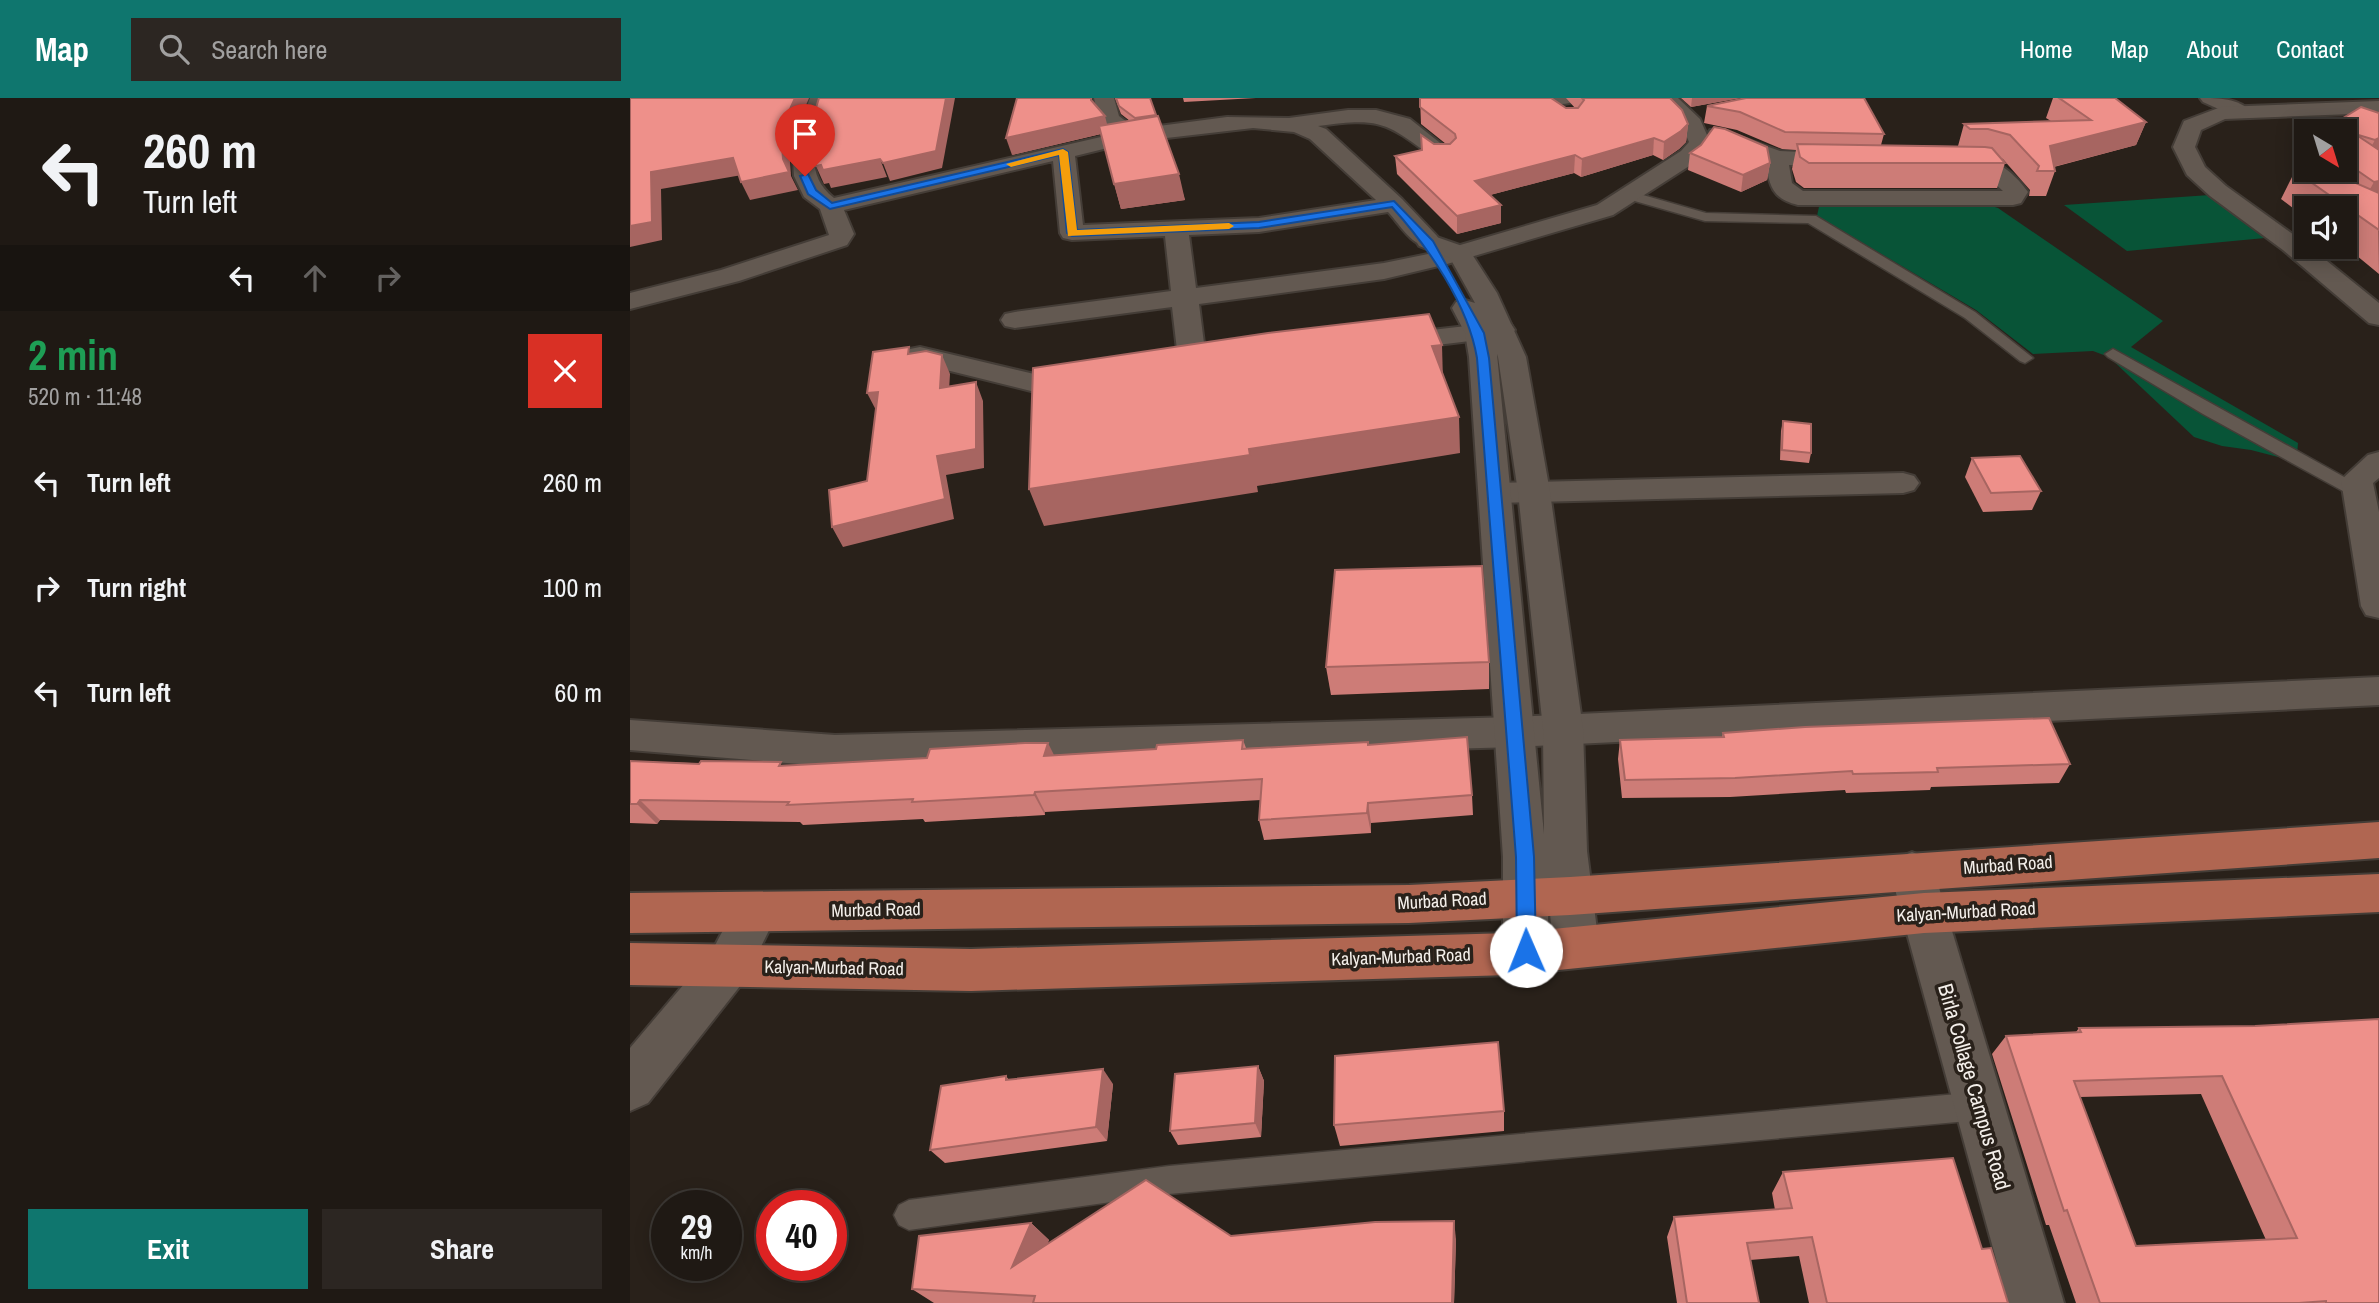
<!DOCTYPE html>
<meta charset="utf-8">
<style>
:root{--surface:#1f1914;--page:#2c2622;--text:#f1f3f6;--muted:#a1a0a0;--line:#3c3834;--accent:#0f766e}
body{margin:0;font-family:"Archivo Narrow",sans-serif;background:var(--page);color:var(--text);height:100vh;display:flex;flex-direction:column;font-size:26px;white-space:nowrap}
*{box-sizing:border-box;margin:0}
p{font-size:23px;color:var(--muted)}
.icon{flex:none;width:38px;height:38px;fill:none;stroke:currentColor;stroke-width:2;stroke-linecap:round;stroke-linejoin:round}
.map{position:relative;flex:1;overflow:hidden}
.details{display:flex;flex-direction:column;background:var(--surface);width:630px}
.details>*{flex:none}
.guide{background:#1f1914;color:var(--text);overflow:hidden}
.needle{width:46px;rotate:142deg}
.fabs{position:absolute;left:1664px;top:21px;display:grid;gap:14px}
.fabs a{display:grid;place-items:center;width:63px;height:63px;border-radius:0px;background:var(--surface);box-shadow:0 4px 18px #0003,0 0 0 2px var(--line);font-size:35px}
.speed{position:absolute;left:21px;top:1092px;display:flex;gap:14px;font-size:35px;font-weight:700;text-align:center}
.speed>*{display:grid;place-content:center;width:91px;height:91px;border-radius:50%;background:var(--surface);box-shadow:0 4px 18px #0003,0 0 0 2px var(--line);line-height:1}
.speed small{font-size:18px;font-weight:400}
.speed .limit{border:10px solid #d22;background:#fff;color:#111}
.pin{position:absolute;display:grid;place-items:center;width:60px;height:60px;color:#fff;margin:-72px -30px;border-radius:50% 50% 50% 0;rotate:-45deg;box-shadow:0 0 7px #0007}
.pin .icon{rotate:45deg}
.me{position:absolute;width:77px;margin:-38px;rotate:359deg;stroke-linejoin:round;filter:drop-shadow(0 0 5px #0008)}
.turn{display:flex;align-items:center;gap:24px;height:147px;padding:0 28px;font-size:32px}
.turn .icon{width:91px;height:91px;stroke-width:2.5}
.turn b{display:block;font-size:49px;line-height:60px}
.lanes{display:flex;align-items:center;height:66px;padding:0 28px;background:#0003;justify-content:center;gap:35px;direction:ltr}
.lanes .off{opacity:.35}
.round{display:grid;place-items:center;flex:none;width:74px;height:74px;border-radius:0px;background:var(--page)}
.overview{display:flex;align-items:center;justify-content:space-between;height:119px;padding:0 28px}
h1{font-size:42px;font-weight:800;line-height:52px;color:#1e9e55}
.action{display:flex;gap:14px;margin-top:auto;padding:14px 28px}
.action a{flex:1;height:80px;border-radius:0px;background:var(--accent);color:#fff;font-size:28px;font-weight:800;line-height:80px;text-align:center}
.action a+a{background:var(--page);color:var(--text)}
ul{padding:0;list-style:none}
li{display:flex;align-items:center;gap:21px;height:105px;padding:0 28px}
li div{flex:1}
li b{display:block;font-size:26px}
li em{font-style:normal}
header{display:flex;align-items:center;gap:42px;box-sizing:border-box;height:98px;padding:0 35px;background:var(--accent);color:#fff}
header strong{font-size:33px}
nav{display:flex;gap:38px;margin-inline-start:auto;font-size:24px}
.search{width:490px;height:63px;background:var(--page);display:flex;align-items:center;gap:18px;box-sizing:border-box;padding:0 24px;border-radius:0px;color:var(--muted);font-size:26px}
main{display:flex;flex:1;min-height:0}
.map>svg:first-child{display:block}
.green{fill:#085437}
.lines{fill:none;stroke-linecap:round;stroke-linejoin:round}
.service-casing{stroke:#443d37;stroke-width:3}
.minor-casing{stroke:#443d37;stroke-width:4}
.tertiary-casing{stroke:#443d37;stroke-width:4}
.trunk-casing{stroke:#443d37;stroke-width:4}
.service{fill:#635951;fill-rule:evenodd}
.minor{fill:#635951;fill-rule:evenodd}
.tertiary{fill:#635951;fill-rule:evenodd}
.trunk{fill:#b06651;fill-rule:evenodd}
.wall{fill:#cd7c77;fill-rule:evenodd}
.shaded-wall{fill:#a76561}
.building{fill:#ee908a;stroke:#a76561;stroke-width:2;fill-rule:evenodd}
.route{fill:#1a73e8;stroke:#114b97;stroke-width:2}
.slow{fill:#f59e0b}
.labels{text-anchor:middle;stroke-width:7;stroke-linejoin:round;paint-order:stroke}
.street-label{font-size:18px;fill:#f4efea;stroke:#29211a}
.near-street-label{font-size:21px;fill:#f4efea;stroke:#29211a}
</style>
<header>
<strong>Map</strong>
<div class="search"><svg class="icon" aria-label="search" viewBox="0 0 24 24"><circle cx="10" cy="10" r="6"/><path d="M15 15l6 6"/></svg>Search here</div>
<nav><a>Home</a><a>Map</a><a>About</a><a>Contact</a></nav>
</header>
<main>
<section class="details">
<div class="guide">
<div class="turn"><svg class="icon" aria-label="left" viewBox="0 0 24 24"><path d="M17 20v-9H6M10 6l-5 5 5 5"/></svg><div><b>260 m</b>Turn left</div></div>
<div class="lanes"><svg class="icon" aria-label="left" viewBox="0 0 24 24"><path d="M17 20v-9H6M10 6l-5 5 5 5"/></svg><svg class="icon off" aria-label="ahead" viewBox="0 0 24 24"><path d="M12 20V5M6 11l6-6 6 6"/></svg><svg class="icon off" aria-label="right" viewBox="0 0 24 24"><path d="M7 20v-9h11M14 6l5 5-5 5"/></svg></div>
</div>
<div class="overview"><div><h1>2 min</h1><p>520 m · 11:48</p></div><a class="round" style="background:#d93025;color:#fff"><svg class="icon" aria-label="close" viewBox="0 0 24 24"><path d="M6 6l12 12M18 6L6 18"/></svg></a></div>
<ul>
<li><svg class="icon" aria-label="left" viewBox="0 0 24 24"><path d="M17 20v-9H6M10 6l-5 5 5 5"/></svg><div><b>Turn left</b></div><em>260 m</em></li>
<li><svg class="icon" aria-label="right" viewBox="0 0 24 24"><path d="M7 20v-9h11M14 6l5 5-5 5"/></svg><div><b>Turn right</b></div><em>100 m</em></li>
<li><svg class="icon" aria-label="left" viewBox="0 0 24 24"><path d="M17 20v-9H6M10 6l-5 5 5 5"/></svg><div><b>Turn left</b></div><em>60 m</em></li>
</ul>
<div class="action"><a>Exit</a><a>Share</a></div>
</section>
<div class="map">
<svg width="1749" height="1205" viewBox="0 0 1749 1205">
<rect width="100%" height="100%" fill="#29211a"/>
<g class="green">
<path d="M1580 97 1635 140 1497 153 1434 107Z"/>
<path d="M1346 103 1368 110 1533 223 1501 249 1668 345 1667 357 1648 359 1621 352 1592 348 1564 339 1479 259 1463 253 1403 256 1346 212 1187 118 1190 104Z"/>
</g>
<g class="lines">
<g class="service-casing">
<g id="service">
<path d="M999 93 1076 115 1186 118 1345 214 1403 260 1395 265 1390 263 1335 220 1178 125 1075 123 994 100 993 97Z"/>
<path d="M1483 251 1734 390 1737 394 1728 400 1722 398 1573 316 1478 259 1475 256Z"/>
<path d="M1349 994 1359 998 1363 1008 1359 1018 1349 1022 539 1096 279 1132 269 1127 264 1117 269 1107 279 1102 539 1068Z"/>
</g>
</g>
<g class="minor-casing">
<g id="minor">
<path d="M180 0H200C189 34 169 73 204 100L484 36 468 18 464 0H484L489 18 506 31 597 19 659 20 718 12H746L780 21 824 56 821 61H805C756 24 751 19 688 28L696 31 772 101 807 138 810 143 807 148C785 154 772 129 758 114L629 134 559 137 566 190 754 165 803 155 967 107 1051 53 1059 44 1052 28 1026 0H1048L1070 21 1077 37 1080 32 1088 31 1150 53 1216 56 1224 58 1227 63 1224 68 1216 70 1159 67 1162 85 1173 93H1373L1352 74 1317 69 1314 64 1317 59C1351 51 1379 67 1398 94L1391 105 1383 107H1168C1142 101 1139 87 1136 64L1079 39 1081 44 1067 63 983 117 817 166 754 181 569 206 577 269 573 275 563 278 553 275 549 269 542 209 385 230 375 228 371 222 375 216 385 214 541 193 535 138 442 142 433 140 430 135 423 63 214 112 224 136 217 147 109 183 0 211V195L91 172 199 137 190 111 174 99 164 78 162 48ZM623 30 664 34 680 41 746 102 629 120 453 127 445 58 502 44Z"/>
<path d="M910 0H946L943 4C933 7 923 7 913 4Z"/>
<path d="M1570 0C1588 0 1609 0 1621 14L1618 18H1604L1573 4Z"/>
<path d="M871 224 881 226 885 232 881 238 758 253 748 251 744 245 748 239 758 237Z"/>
<path d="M290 249 417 279 455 274 465 277 469 283 465 289 417 297 280 263 276 257 280 251Z"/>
<path d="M1749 354V380L1743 385 1749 414V520L1736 517 1731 508 1711 382 1738 357Z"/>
<path d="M1273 375 1284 378 1289 385 1284 392 1273 395 865 405 854 402 849 395 854 388 865 385Z"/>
<path d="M1749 579V607L885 649 205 669 0 652V622L205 637 885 619Z"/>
<path d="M1282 754 1297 760 1304 773 1434 1205H1378L1260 773 1267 760Z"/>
<path d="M126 794 142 800 148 814 114 883 18 1005 0 1013V950L82 853 110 800Z"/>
</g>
</g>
<g class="tertiary-casing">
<g id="tertiary">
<path d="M1749 3V15L1595 21 1571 32 1565 49 1575 69 1596 88 1671 142 1749 205V227L1739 225 1653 152 1580 98 1557 77 1543 49 1554 23 1591 9Z"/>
<path d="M798 136 838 150 867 195 896 259 920 394 953 631 957 753 969 848 962 863 946 869 930 863 923 848 917 783 919 853 912 868 896 874 880 868 873 853V759L839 259 835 235 822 210 826 204 835 202 845 205 820 160 789 148 786 143 789 138ZM867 256 868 259 888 394 913 631 914 736Z"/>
</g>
</g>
<g class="trunk-casing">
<g id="trunk">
<path d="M1749 724V760L940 817 779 825 0 835V795L779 787 940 779Z"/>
<path d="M1749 776V814L1294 835 880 877 341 893 0 887V845L341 851 880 835 1294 795Z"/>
</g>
</g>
<use href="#service" class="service"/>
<use href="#minor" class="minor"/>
<use href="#tertiary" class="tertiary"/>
<use href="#trunk" class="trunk"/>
</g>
<g class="wall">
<path d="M485 0H520L555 102 491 111 471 36 382 57 461 1 477 27 500 23 491 16Z"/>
<path d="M553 0H626L554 4Z"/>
<path d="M790 0 945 10 936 0H1040L1058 26 1056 44 1049 51 1033 62 1023 57 951 79 944 75 860 97 871 107V125L827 136 767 76 765 58 792 52 804 46H816L791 26Z"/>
<path d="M1051 0H1110L1061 9Z"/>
<path d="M1423 0H1485L1516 24 1506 47 1424 69 1425 73 1416 98H1399L1400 92 1372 60 1375 65 1367 90H1174L1166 84 1162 71 1166 52 1152 51 1107 32 1074 25 1077 8 1254 36 1251 47 1328 48 1334 26 1421 23 1416 20Z"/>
<path d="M1749 15 1748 52 1749 176 1715 148V110H1676V120L1651 101 1665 73 1715 72V33Z"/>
<path d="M1676 48V59L1672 56Z"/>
<path d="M1060 55 1140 65 1137 82 1111 94 1058 72Z"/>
<path d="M1153 323 1181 355 1179 365 1150 362 1151 333Z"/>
<path d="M1342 360 1411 393 1402 412 1353 414 1335 379Z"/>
<path d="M859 564V591L701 597 696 569Z"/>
<path d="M1093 635 1440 666 1429 685 1301 689 1300 692 1216 695 1215 692 1100 699 992 700 988 661 990 642 1092 639Z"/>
<path d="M613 642 616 650 739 647 842 697 843 717 741 725V735L634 742 629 722 631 702 415 714V717L295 724 293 721 173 727 170 724 30 722 27 726 0 725V663L154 668 424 657 526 651Z"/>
<path d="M1625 928 1749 1205H1446L1419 1127H1416L1362 956 1376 938 1446 934 1449 930ZM1571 996 1636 1142 1506 1148 1450 999Z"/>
<path d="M628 968 634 983 631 1039 548 1047 540 1033Z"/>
<path d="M376 978 379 982 483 986 477 1043 315 1065 300 1052Z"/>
<path d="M874 1013V1033L710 1048 704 1027Z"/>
<path d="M1153 1074 1352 1151 1378 1205H1179L1169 1158 1120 1162 1129 1205H1047L1037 1139 1044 1119 1145 1112 1142 1095Z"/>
<path d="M401 1125 419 1142 417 1146 601 1138 826 1141 824 1205H304L282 1191Z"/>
</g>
<g class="shaded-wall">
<path d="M165 0H179L159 48 161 78 168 92 120 102 111 84 153 61 151 31Z"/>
<path d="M316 0H325L312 70 260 83 253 65Z"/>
<path d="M1062 0H1110L1061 9Z"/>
<path d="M526 17 528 25 507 28 505 20Z"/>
<path d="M475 18 479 34 382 57 376 40Z"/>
<path d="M1516 24 1506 47 1411 72 1420 48Z"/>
<path d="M1058 26 1056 44 1049 51 1033 62 1034 44Z"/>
<path d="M1024 40 1023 57 951 79 952 61Z"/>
<path d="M1749 40V51L1736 58 1745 42Z"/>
<path d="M945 57 944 75 845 101V83Z"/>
<path d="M103 60 112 77 31 91 32 142 0 149V128L21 74Z"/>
<path d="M250 61 257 79 201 90 199 85 194 86 186 68Z"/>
<path d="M1140 65 1137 82 1111 94 1113 77Z"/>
<path d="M549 76 555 102 491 111 484 86Z"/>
<path d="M1749 83V98L1735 100 1744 84Z"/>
<path d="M871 107V125L827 136V118Z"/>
<path d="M812 247 813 283 802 248Z"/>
<path d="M312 257 320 276 318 309 310 290Z"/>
<path d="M346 284 353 303 354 370 316 377 324 421 213 449 202 429 307 358Z"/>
<path d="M248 294 247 314 237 295Z"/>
<path d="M829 319 830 355 627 388 628 394 414 428 399 391 619 351Z"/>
<path d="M418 645 428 665 414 658Z"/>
<path d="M405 694 415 714V717L404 697Z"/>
<path d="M10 702 30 722 27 726 7 706Z"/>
<path d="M738 705 741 725V735L737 715Z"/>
<path d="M628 968 634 983 631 1039 625 1025Z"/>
<path d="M473 971 483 986 477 1043 466 1029Z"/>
<path d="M824 1123 826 1141 824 1205H822Z"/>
<path d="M401 1125 419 1142 401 1185 382 1169Z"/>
</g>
<g class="building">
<path d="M0 0H165L151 31 153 61 159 74 111 84 103 60 21 74 22 124 0 128Z"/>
<path d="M189 0H316L306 53 253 65 250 61 193 72 191 67 186 68 179 48 182 23Z"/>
<path d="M387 0H461V2L475 18 376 40Z"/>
<path d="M486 0H520L526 17 505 20 489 8Z"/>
<path d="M790 0H921L936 10H948L954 2 952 0H1040L1052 12 1058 26 1051 33 1034 44 1024 40 952 61 945 57 845 83 871 107 827 118 765 58 792 52 791 37 804 46H820L826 40 825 36 790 9Z"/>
<path d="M1116 0H1234L1254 36 1155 34 1110 14 1077 8Z"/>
<path d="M1429 0H1485L1516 24 1420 48 1425 73H1407L1409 68 1380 37 1358 31H1340L1334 26 1461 22Z"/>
<path d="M1731 9 1749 15V40L1745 42 1725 36 1749 52V83L1744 84 1715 64V33H1692Z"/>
<path d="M528 18 549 76 484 86 469 28Z"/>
<path d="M1084 29 1095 31 1137 49 1140 65 1113 77 1060 55 1071 47Z"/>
<path d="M1167 46 1355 49 1362 50 1375 65H1179L1170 59Z"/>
<path d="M1672 61 1676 63V72H1696L1749 95V132L1665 73Z"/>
<path d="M799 216 812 247 802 248 829 319 619 351 620 357 399 391 403 270 638 235Z"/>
<path d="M279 249 278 256 296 253 312 257 310 290 346 284V351L307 358 315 401 202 429 199 392 237 383 248 294 237 295 243 254Z"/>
<path d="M1153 323 1181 326V355L1152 352Z"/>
<path d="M1390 358 1411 393 1361 395 1342 360Z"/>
<path d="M852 468 859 564 696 569 705 472Z"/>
<path d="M1419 620 1440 666 1307 670 1308 674 1223 676 1222 673 1105 680 995 682 990 642 1094 639 1093 635 1175 629Z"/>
<path d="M837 639 842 697 738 705 737 715 629 722 632 681 405 694 404 697 282 704 283 701 157 707 159 704 10 702 7 706H0V663L69 666 71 663 151 664 149 668 297 660 300 651 395 645H418L414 658 526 651 527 647 613 642 612 651 738 644V647Z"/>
<path d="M1749 921V1205H1696V1203L1669 1205H1470L1437 1112 1434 1113 1376 938 1451 934 1449 930 1625 928ZM1592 978 1667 1140 1506 1148 1444 983Z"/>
<path d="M868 944 874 1013 704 1027 705 958Z"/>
<path d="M628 968 625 1025 540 1033 545 976Z"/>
<path d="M473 971 466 1029 300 1052 311 988 376 978V982Z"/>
<path d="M1323 1060 1352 1151 1361 1150 1378 1205H1197L1182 1139 1117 1145 1129 1205H1057L1044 1119 1162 1110 1153 1074Z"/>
<path d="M516 1082 601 1138 745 1124 824 1123 822 1205H403L405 1198 282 1191 289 1138 401 1125 382 1169Z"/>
</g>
<path class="route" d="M433 51 438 54 447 132 629 124 764 103 803 143 854 235 859 260 904 759 906 853 903 859 896 862 889 859 887 853 886 759 847 260C838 206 798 149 762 109L629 130 442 138 437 135 429 57 200 111 178 96 170 78 178 76 186 92 202 105Z"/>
<path class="slow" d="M433 51 438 54 447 132 599 125 604 128 599 131 438 138 429 57 381 69 376 66Z"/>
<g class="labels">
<g class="street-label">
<text transform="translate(1378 767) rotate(-4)" y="6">Murbad Road</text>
<text transform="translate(812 803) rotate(-3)" y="6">Murbad Road</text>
<text transform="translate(246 812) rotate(-1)" y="6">Murbad Road</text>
<text transform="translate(1336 814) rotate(-3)" y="6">Kalyan-Murbad Road</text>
<text transform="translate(771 859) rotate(-2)" y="6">Kalyan-Murbad Road</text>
<text transform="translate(204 870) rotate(1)" y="6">Kalyan-Murbad Road</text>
</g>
<g class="near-street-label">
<text transform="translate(1344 989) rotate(74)" y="7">Birla Collage Campus Road</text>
</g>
</g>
</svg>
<div class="fabs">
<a><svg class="needle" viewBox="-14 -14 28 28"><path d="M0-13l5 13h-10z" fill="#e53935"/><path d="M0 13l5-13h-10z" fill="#a1a0a0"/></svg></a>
<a><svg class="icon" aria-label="sound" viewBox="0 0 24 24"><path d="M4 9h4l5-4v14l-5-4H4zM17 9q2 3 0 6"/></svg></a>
</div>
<div class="speed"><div>29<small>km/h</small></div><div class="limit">40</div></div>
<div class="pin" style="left:175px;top:78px;background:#d93025"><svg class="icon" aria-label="arrive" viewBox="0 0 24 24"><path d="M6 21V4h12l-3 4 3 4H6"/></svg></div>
<svg class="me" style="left:896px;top:853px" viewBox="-20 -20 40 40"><circle r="19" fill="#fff"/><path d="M0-13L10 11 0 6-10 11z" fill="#1a73e8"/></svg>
</div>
</main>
